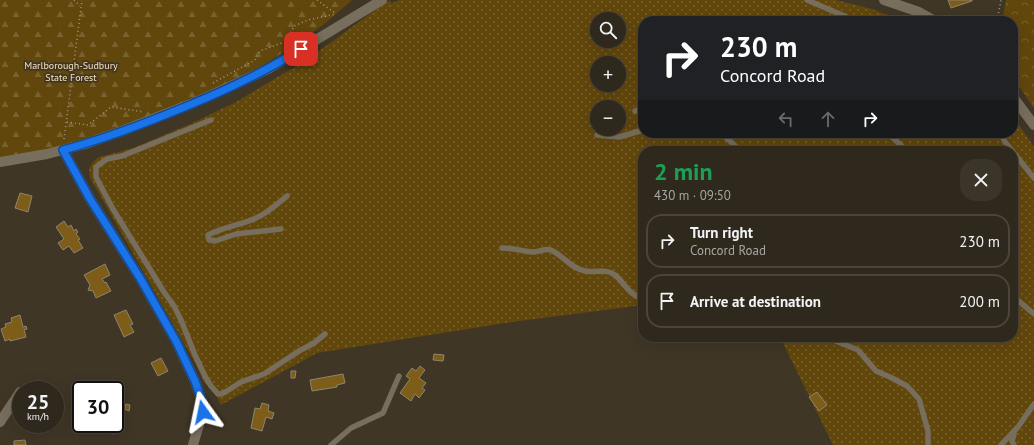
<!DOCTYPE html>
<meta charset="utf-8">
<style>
:root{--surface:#2f281c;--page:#3b3429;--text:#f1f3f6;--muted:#a7a6a3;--line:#4a443b}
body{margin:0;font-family:"PT Sans",sans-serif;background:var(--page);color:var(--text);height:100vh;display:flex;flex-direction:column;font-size:15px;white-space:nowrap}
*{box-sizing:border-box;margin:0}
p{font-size:13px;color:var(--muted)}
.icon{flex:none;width:22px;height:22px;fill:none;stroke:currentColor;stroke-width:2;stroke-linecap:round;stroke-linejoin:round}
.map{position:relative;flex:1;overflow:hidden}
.panel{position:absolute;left:638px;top:146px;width:380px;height:196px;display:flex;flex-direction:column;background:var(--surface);border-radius:16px;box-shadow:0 4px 16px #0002,0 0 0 1px var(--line)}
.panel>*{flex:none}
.banner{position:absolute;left:638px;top:16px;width:380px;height:122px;border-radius:16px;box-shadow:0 4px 16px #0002,0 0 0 1px var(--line);background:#202124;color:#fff;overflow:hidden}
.buttons{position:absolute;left:590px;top:12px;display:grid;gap:8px}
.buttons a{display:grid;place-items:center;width:36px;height:36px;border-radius:50%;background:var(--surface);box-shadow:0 4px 16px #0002,0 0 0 1px var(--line);font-size:20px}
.speed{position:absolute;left:12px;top:381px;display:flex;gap:8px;font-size:20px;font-weight:700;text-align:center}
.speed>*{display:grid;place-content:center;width:52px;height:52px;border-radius:50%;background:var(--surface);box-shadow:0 4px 16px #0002,0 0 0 1px var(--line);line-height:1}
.speed small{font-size:10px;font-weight:400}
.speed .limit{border:2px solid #111;border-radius:6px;background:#fff;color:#111}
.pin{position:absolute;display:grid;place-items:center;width:34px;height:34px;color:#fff;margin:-17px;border-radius:8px;box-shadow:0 2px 6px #0006}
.me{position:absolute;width:44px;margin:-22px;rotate:348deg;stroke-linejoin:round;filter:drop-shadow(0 0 3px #0008)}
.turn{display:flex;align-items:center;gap:14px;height:84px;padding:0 16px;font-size:18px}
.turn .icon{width:52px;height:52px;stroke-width:2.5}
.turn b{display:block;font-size:28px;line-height:34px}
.lanes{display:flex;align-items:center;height:38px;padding:0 16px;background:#0003;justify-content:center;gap:20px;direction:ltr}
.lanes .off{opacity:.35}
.round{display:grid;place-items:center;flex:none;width:42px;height:42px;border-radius:16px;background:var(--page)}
.headline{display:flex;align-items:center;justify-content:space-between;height:68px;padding:0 16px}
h1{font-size:24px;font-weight:800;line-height:30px;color:#1e9e55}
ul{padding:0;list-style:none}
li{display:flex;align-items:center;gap:12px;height:54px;margin:0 8px 6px;padding:0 8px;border:2px solid var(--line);border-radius:16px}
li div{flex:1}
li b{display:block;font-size:15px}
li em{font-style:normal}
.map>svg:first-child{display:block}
.grass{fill:url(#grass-dots);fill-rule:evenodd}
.forest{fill:url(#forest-firs)}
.park{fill:url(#park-crowns)}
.building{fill:#7d5d18;stroke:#8e8472}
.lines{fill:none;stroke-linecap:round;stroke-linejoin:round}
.path{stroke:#a0988c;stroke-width:1.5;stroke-dasharray:1 3;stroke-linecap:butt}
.lane{stroke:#786e5d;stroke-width:5.5}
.street{stroke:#786e5d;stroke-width:10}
.secondary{stroke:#786e5d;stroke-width:10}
.route-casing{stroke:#114b97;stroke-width:10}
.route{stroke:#1a73e8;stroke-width:7}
.labels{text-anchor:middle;stroke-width:3.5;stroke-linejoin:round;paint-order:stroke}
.park-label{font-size:10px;fill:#f7e0b8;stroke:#3f3626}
</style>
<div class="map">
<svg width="1034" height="445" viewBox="0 0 1034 445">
<defs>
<pattern id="grass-dots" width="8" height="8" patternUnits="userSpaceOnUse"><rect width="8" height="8" fill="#62470c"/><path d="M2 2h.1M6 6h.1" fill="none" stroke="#79622f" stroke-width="1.8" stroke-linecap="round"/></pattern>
<pattern id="forest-firs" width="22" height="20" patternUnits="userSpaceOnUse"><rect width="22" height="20" fill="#62470c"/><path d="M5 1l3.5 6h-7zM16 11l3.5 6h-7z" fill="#79622f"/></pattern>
<pattern id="park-crowns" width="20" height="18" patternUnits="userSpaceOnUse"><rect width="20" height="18" fill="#62470c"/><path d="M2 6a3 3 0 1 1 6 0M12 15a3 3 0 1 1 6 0" fill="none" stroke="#79622f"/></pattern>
</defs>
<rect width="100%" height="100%" fill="#3f3626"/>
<path class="grass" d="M389 0 392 3 399 0H836L872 9 903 21H643V133H1013V116L1034 147V445H833L780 337H1013V151H643V305L505 323 317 353 221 405 216 395 204 382 195 363 100 195C92 181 81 169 99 157L133 148 190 124 236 102 301 63 333 41ZM597 19H619V41H597ZM597 63H619V85H597ZM597 107H619V129H597Z"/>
<path class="forest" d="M0 0H352L323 25 290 48 231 86 73 144 0 160Z"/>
<path class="park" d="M1006 0H1034V108L1013 78V21H1002Z"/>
<g class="building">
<path d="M948 0H972V1L951 8Z"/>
<path d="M20 193 32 196 28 212 15 208Z"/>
<path d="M64 221 68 227 71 225 74 231 76 229 78 232 76 234 80 239 78 240 83 248 74 253 69 246 63 250 58 243 64 239 56 227Z"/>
<path d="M105 264 110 275 102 279 105 283 106 282 111 291 96 298 93 291 88 290 90 285 84 275Z"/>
<path d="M126 310 133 324 130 325 134 332 124 337 114 315Z"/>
<path d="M20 315 23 327 26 326 27 329 24 330 26 337 10 341V339L5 341 1 329 6 327 5 324 12 322 11 318Z"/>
<path d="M434 354 444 355 443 361 433 360Z"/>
<path d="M161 358 168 371 158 376 151 363Z"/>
<path d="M420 366 425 370 419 378 426 383 422 388 425 390 419 398 415 394 411 401 400 393 410 379 406 376 412 368 416 371Z"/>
<path d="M291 371H296L295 378H291Z"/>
<path d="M343 374 345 383 337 385V387L312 391 310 380Z"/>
<path d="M817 392 827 405 819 411 809 397Z"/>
<path d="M262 403 269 405 268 411 274 413 272 419 266 417 262 431 251 428 255 408 260 409Z"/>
<path d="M126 404 130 405 129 411 124 409Z"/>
<path d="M115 423 118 424 114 434 97 428 98 424H115Z"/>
<path d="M25 440 26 445H14V441Z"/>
</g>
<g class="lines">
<g class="path">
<path d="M74 0 80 6"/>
<path d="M317 0 335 13"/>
<path d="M997 21 1001 0"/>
<path d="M213 83 255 60 260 51 287 41 294 26 308 20 336 14"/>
<path d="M67 122 88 125 111 107 144 112"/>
<path d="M64 139 82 0"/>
</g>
<g class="lane">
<path d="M807 0 856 21"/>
<path d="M635 111 643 109"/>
<path d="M211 120 122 156 107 159 96 167V177L113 209 164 292 174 306 181 320 195 355 206 378 211 386 218 394H221L227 391 241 382 264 374 299 351 314 343 325 334"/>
<path d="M721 133 741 151"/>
<path d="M888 133 907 151"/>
<path d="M1001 133 1005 142 1034 178"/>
<path d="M597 135 619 137 643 130"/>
<path d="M281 229 236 234 215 241 209 240 208 235C224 227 241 225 256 218 268 213 277 204 287 196"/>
<path d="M502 248C513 248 522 251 533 252 538 252 546 248 551 250 564 256 570 268 585 271 595 273 606 268 615 275 624 282 630 297 643 298"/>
<path d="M1013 251 1014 253 1013 254"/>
<path d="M1013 296 1034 314"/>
<path d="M826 337 858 350 876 371 890 377 907 386 919 399 928 431V444"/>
<path d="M331 445 351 428 383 413 399 376"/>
<path d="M1001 445 1018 427 1034 404"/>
<path d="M1014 445 1012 441 1014 434"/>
</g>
<g class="street">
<path d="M63 150 90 199 140 278 176 341 195 381 203 404V411L193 445"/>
<path d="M0 422 20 392"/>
</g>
<g class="secondary">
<path d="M884 0 919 12 935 21"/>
<path d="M1013 97 1034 125"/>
<path d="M0 162 47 154 85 144 122 131 196 102 268 69 382 0"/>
</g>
</g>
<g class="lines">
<g class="route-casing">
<path id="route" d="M203 412V404L195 381 176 341 140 278 90 199 63 150C105 139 146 123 187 106 226 90 265 72 301 49"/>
</g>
<use href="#route" class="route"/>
</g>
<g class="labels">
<g class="park-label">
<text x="71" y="69">Marlborough-Sudbury<tspan x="71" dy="12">State Forest</tspan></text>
</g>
</g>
</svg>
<div class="buttons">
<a><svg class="icon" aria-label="search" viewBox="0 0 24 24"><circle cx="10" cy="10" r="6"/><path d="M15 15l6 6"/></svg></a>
<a>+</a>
<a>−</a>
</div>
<div class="speed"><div>25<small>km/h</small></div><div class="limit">30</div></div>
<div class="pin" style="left:301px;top:49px;background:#d93025"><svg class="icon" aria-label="arrive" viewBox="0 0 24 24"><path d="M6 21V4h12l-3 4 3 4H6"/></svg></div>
<svg class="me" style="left:203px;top:412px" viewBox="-20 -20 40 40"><path d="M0-17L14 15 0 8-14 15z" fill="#1a73e8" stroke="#fff" stroke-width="4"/></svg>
<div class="banner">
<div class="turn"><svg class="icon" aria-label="right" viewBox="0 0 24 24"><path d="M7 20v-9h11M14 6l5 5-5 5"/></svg><div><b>230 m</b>Concord Road</div></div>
<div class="lanes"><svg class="icon off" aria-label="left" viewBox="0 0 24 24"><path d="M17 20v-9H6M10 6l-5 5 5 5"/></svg><svg class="icon off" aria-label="ahead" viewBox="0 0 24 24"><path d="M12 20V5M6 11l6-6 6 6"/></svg><svg class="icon" aria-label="right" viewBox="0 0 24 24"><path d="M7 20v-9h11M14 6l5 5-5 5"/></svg></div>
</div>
<section class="panel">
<div class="headline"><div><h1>2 min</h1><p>430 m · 09:50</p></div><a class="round"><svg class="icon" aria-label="close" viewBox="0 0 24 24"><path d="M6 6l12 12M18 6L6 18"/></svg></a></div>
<ul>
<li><svg class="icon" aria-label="right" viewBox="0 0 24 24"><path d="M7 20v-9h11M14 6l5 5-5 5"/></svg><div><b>Turn right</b><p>Concord Road</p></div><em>230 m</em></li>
<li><svg class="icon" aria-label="arrive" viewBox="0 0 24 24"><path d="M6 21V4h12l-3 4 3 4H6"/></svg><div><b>Arrive at destination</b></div><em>200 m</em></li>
</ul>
</section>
</div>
